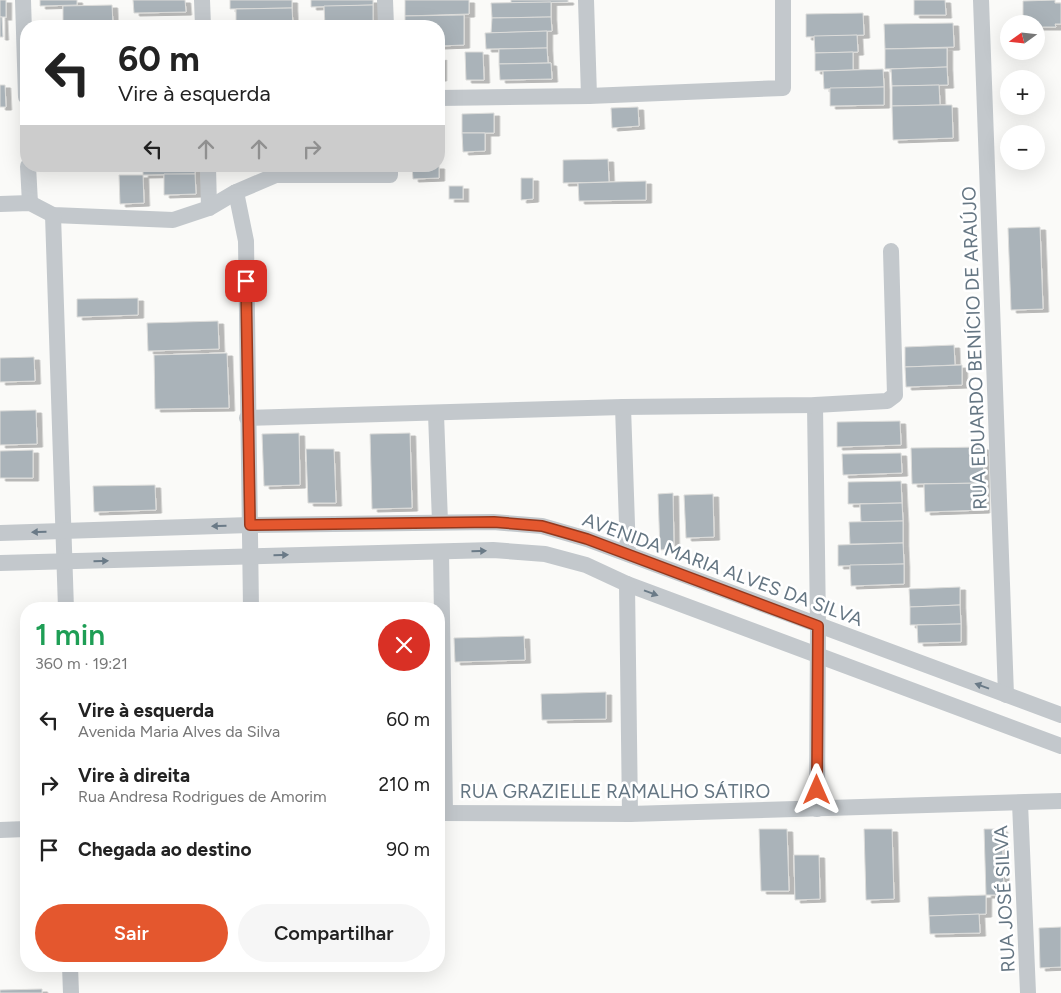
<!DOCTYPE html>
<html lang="pt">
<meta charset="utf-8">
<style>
:root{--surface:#fff;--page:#f6f6f6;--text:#222;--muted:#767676;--accent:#e4572e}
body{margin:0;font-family:Figtree,sans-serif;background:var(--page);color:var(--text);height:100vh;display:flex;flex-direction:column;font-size:19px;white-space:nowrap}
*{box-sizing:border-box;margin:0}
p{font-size:16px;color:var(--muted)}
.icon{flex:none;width:28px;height:28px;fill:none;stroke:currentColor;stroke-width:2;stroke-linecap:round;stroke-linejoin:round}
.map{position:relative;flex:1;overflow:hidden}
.details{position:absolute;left:20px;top:602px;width:425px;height:370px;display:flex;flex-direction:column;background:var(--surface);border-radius:20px;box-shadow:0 5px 20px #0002}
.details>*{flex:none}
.hud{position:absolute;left:20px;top:20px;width:425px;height:152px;border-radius:20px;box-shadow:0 5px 20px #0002;background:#fff;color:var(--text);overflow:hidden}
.needle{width:32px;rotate:255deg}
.fabs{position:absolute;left:1000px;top:15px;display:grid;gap:10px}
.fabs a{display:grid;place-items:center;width:45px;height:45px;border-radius:50%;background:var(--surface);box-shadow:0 5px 20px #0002;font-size:25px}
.pin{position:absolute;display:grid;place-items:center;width:42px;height:42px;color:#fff;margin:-21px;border-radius:10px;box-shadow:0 2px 8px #0006}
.me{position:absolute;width:55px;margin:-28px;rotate:0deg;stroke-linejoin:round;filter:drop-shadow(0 0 4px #0008)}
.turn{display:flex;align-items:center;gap:18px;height:105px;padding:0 15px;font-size:22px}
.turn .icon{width:65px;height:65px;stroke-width:2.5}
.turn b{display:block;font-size:35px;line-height:42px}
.lanes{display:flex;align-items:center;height:48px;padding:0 15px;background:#0003;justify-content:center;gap:25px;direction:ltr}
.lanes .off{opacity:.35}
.round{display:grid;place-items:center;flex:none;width:52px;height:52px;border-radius:26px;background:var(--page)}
.summary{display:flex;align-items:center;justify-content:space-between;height:85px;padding:0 15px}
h1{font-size:30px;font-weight:600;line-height:38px;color:#1e9e55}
.primary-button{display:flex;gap:10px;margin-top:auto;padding:10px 15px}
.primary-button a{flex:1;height:58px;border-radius:30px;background:var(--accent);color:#fff;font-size:20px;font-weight:600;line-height:58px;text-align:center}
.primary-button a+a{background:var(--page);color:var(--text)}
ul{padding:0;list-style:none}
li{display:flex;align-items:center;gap:15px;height:65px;padding:0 15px}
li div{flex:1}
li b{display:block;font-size:19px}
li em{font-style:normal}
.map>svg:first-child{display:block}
.building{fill:#aab3b9;stroke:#dcdcda;filter:url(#shadow)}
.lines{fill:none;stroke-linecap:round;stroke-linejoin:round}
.minor{stroke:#c3c8cc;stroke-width:16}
.oneway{fill:#6a7a87}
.route-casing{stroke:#94391e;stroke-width:12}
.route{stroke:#e4572e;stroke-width:9}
.labels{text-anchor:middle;stroke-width:5;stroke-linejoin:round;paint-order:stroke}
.street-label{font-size:19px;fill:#657683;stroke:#fff}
</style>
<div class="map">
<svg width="1061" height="993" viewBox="0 0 1061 993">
<defs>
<filter id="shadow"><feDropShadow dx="5.5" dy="3" stdDeviation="0" flood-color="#0004"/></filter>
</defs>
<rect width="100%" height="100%" fill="#fafaf8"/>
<g class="building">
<rect x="0" y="0" width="6" height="17"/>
<path d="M40 0H77V5L40 6Z"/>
<path d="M133 0H185L186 12 134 13Z"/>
<path d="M230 0H292V8L230 9Z"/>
<path d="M311 0H373V5L311 7Z"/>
<path d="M405 0H469V14L405 16Z"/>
<path d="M511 0H568V2L511 3Z"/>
<path d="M914 0H945L946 15H914Z"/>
<path d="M1055 0V3H1061V24H1055L1056 27H1036V24H1023V1Z"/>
<path d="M551 2V17L492 18 491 3Z"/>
<path d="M112 5 113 26H63V6Z"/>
<path d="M373 5V24L325 26 324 6Z"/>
<path d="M292 8 293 26H236V9Z"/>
<path d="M863 13 864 35 806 37V14Z"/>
<path d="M464 15V45L439 46V26H405V16Z"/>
<path d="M0 17H2L3 37H0Z"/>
<path d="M551 17 552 31 491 33 492 18Z"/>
<path d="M953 23 954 47 885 49 884 24Z"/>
<path d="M367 25V26H306Z"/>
<path d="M547 31V48L486 49 485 33Z"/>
<path d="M857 35 858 52 815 53 814 36Z"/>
<path d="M547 48 548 63 499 64V49Z"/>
<path d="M947 48V67L885 69V49Z"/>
<path d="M465 52H483L484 80H466Z"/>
<path d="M853 52V70L815 71V53Z"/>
<path d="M441 57V78H439V58Z"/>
<path d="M551 63 552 79 500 80 499 64Z"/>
<path d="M947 67 948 85 892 86 891 69Z"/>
<path d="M883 69 884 87 824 89 823 71Z"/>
<path d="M0 85H5L6 107H0Z"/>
<path d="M939 85 940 105 892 106V86Z"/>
<path d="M884 87V105L830 106V88Z"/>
<path d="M940 105H952L953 138 893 140 892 106Z"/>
<path d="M638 107 639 126 612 128 611 108Z"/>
<path d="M494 113V133H462V114Z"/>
<path d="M462 133H485V151L463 152Z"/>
<path d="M608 159 609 182 563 183V160Z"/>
<path d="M143 166H195V174L143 175Z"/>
<path d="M412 166H439V178L413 179Z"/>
<path d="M164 174H195L196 194 164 195Z"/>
<path d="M119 175H143L144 203 120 204Z"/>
<path d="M521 178H533V199L521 200Z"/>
<path d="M646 181V200L579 201 578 183Z"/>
<rect x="449" y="186" width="14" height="13"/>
<path d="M1040 227 1043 309 1011 310 1008 228Z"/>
<path d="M138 298V315L77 317V299Z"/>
<path d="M218 321 219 349 148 351 147 323Z"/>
<path d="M954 345 955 365 905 367V347Z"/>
<path d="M227 353 229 408 155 409 154 355Z"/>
<path d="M34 357 35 381 0 382V358Z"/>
<path d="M962 365V385L906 387 905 367Z"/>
<path d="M36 410 37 444 0 445V411Z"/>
<path d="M900 421 901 445 837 447V422Z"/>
<path d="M299 433 300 485 264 486 262 434Z"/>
<path d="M410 433 412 508 372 509 370 434Z"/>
<path d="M983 447 984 483 912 484 911 448Z"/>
<path d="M306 449H334L336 503H308Z"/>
<path d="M33 450V478H0V451Z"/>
<path d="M901 453 902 473 843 475 842 454Z"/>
<path d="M901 481 902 503 848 504V482Z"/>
<path d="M984 483V510L925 512 924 484Z"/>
<path d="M155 485 156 510 94 512 93 486Z"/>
<path d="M673 493 674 549 660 550 658 494Z"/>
<path d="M713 494 714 537 686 538 684 495Z"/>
<path d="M902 503 903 521 861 522 860 504Z"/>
<path d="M903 521V543L850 544 849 522Z"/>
<path d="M903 543 904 564 838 566V545Z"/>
<path d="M904 564V584L851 586 850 565Z"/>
<path d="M960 587V605L910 607 909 589Z"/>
<path d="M960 605 961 624 910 625V607Z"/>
<path d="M961 624V642L918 643 917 625Z"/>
<path d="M524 636 525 660 455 662 454 638Z"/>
<path d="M606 692V719L542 720 541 694Z"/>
<path d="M759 829H787L789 891H761Z"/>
<path d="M864 829H892L894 899 866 900Z"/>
<path d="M984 829H1002L1004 895H986Z"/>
<path d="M794 855H819L820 899 795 900Z"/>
<path d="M986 895V914L929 916 928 897Z"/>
<path d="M979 914 980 933 930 934 929 916Z"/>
<path d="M1061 927V967L1040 968 1039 928Z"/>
<path d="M42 989V993H0V990Z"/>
</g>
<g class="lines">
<g class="minor">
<path d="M23 0 26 97"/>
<path d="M202 0 203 26"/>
<path d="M385 0 386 26"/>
<path d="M586 0 589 96"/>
<path d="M981 0 1006 695"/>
<path d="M439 98 589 96 783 88V0"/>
<path d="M28 166 30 203"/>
<path d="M208 166 209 208"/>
<path d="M236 192 246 241 251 609"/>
<path d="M0 204 30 203 53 215 173 220 209 208 236 192 276 175H390V166"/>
<path d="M53 215 66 609"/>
<path d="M815 405 818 626 817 809"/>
<path d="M623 407 628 554"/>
<path d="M436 414 440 522"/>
<path d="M247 418 623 407 815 405 887 401 895 395 891 251"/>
<path d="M0 533 250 525 493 522 542 526 587 539 1061 715"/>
<path d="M441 552 445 812"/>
<path d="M0 563 493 550 545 554 586 565 627 584 1061 746"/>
<path d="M627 584 630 814"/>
<path d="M1020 803 1028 993"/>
<path d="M439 813 630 814 1061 801"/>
<path d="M0 830 26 829"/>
<path d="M70 966 71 993"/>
</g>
</g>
<defs><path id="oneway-solid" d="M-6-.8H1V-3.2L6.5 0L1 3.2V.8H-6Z" transform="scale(1.25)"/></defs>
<g class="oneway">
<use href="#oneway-solid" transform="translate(219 526) rotate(178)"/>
<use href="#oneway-solid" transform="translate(39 532) rotate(178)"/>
<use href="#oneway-solid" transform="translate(479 551) rotate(-2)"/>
<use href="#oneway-solid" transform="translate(281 555) rotate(-1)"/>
<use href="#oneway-solid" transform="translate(101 561) rotate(-2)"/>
<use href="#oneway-solid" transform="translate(651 593) rotate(20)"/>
<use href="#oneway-solid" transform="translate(982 686) rotate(-160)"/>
</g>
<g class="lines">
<g class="route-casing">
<path id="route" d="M246 281 250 525 494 522 542 526 587 539 818 626 817 790"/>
</g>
<use href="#route" class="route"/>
</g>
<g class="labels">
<g class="street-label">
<text transform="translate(974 348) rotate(-92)" y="7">RUA EDUARDO BENÍCIO DE ARAÚJO</text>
<text transform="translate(723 569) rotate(20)" y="7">AVENIDA MARIA ALVES DA SILVA</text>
<text x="615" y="798">RUA GRAZIELLE RAMALHO SÁTIRO</text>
<text transform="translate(1004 899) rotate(-93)" y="7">RUA JOSÉ SILVA</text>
</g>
</g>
</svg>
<div class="fabs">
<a><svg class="needle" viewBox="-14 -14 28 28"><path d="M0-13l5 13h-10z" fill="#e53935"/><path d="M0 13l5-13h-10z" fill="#767676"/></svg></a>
<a>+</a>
<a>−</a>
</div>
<div class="pin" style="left:246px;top:281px;background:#d93025"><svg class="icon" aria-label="arrive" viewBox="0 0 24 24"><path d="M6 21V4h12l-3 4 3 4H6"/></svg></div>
<svg class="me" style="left:817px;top:790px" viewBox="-20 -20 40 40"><path d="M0-17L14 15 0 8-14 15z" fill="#e4572e" stroke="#fff" stroke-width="4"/></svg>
<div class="hud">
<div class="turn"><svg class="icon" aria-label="left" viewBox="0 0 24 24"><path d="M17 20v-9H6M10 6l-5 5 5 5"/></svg><div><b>60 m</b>Vire à esquerda</div></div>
<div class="lanes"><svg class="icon" aria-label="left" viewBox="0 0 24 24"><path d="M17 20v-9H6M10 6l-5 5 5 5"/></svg><svg class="icon off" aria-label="ahead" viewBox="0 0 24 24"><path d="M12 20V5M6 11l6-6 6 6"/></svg><svg class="icon off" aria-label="ahead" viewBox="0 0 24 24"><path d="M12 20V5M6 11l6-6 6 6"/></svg><svg class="icon off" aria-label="right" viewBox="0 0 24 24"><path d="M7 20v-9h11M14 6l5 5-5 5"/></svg></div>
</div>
<section class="details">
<div class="summary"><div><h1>1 min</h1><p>360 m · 19:21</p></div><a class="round" style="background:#d93025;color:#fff"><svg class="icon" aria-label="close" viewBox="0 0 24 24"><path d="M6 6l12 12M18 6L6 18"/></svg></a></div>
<ul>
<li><svg class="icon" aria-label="left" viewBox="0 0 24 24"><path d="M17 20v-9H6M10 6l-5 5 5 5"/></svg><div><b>Vire à esquerda</b><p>Avenida Maria Alves da Silva</p></div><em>60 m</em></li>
<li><svg class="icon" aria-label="right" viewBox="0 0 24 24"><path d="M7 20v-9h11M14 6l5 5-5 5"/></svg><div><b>Vire à direita</b><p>Rua Andresa Rodrigues de Amorim</p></div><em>210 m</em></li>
<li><svg class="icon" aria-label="arrive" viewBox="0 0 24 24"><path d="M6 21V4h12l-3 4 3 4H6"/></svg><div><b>Chegada ao destino</b></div><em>90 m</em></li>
</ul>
<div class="primary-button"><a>Sair</a><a>Compartilhar</a></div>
</section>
</div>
